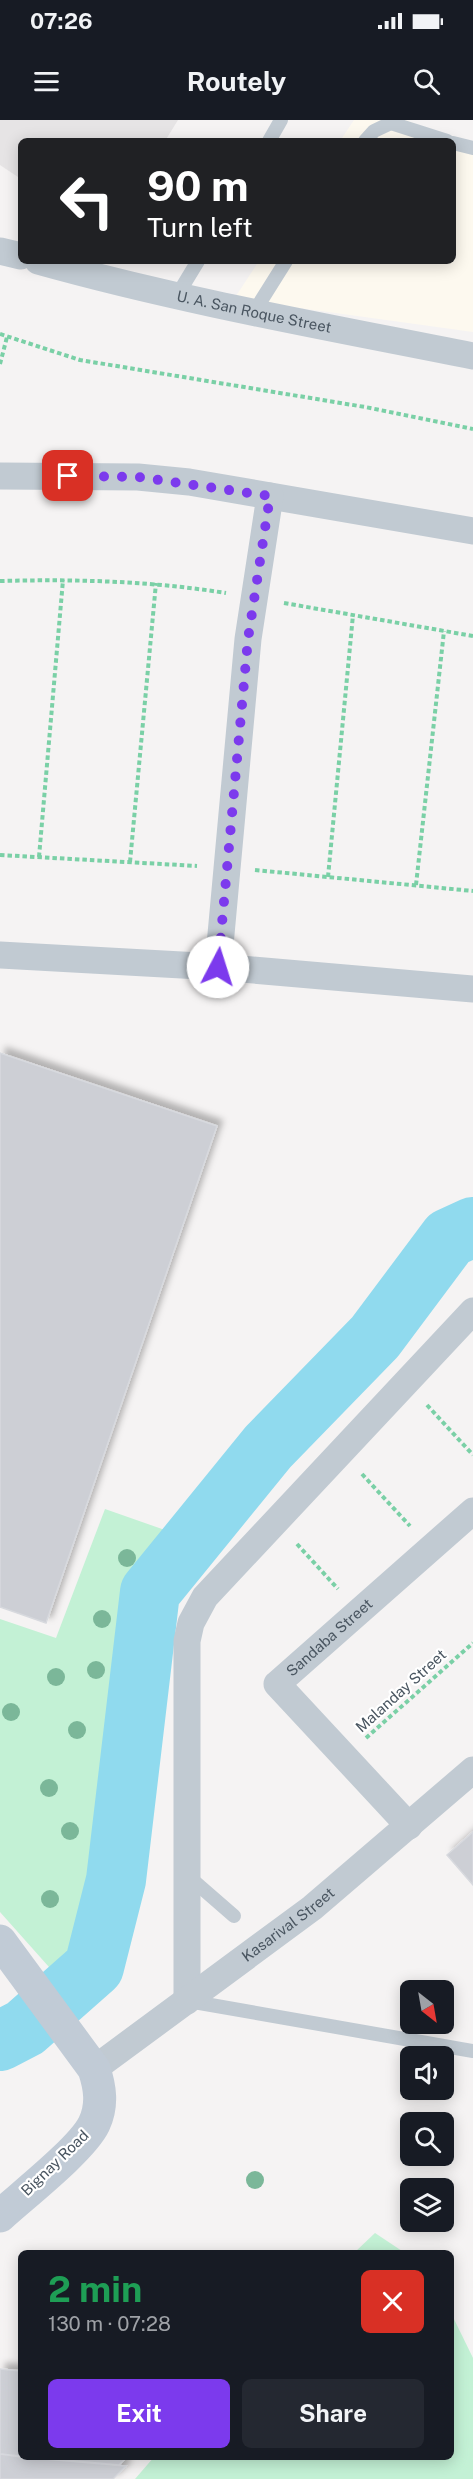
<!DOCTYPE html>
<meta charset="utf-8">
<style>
:root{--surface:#171b24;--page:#242831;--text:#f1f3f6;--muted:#9ea1a6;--accent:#7c3aed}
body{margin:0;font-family:"Public Sans",sans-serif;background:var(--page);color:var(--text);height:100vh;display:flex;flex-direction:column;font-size:22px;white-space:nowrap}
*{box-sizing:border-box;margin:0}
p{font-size:20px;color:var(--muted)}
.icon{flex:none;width:33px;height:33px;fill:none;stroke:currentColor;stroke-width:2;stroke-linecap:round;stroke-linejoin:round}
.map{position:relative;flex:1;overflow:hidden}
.drawer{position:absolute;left:18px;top:2130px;width:436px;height:210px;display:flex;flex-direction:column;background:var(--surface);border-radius:9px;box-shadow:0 3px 15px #0003}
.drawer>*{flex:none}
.banner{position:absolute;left:18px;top:18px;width:438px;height:126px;border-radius:9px;box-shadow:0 3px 15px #0003;background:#202124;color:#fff;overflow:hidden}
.needle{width:39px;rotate:149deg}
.fabs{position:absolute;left:400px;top:1860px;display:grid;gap:12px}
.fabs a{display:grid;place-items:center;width:54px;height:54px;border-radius:9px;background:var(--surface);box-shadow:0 3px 15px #0003;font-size:30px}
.pin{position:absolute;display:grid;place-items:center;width:51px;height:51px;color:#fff;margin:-26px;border-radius:12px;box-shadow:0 3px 9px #0006}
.me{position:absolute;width:66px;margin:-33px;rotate:5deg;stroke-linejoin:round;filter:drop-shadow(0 0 4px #0008)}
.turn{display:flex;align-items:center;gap:21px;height:126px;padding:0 30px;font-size:27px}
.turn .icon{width:78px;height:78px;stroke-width:2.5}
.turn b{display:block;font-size:42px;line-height:51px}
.round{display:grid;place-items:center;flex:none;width:63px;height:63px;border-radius:9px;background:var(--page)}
.overview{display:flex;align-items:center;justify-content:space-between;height:102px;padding:0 30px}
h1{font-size:36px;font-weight:700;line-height:45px;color:#1e9e55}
.button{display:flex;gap:12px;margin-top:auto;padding:12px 30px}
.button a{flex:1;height:69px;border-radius:9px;background:var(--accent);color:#fff;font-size:24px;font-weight:700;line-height:69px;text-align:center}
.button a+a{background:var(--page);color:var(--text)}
.status{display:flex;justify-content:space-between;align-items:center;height:42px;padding:0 30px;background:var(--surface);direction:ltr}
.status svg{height:16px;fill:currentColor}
header{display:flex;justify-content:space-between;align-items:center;height:78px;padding:0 30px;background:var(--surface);font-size:27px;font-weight:700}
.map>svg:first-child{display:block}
.commercial{fill:#fdf9ef}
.education{fill:#e6e4e5}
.green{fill:#c3f1d5}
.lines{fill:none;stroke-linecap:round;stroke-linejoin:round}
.river{stroke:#90daee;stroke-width:60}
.building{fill:#cdcfd5;stroke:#d7d9de;stroke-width:1.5;filter:url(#shadow)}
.path{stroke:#7ad0a6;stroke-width:4;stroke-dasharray:4.5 3;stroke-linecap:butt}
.lane{stroke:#c1cad2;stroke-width:14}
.street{stroke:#c1cad2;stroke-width:27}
.secondary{stroke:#c1cbd6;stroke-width:33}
.tree{fill:#7bb799}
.route{stroke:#7c3aed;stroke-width:10;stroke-dasharray:0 18}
.labels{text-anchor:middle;stroke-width:4.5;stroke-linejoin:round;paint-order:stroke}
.street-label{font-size:15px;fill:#4a5661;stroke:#fff}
</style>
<div class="status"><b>07:26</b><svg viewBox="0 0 49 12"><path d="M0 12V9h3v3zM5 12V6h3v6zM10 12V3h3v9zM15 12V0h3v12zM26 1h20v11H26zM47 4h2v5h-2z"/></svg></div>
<header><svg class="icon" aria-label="menu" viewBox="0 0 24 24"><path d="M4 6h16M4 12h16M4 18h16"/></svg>Routely<svg class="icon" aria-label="search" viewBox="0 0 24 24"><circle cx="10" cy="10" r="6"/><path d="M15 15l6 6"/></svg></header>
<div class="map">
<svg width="473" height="2359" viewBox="0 0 473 2359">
<defs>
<filter id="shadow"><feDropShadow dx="5.5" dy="-5.5" stdDeviation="3" flood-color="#0004"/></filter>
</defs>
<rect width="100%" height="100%" fill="#f5f3f3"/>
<path class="commercial" d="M354 0H406L473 26V212L234 179 259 141H453V21H340Z"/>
<path class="education" d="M0 0H178L165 21H21V59L0 45Z"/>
<g class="green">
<path d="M105 1389 182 1416 139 1469 103 1755 80 1837 57 1856 0 1792V1499L56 1518Z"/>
<path d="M375 2113 405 2133H354Z"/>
<path d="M452 2195 473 2238V2359H135L154 2337H452Z"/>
</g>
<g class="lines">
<path class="river" d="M0 1921 25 1908 94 1847 116 1760 150 1472 268 1327 375 1217 449 1118 473 1107"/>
</g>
<g class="building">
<path d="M0 933 217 1006 46 1503 0 1487Z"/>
<path d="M473 1712V1765L447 1735Z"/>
<path d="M0 2249 21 2251V2336L0 2334Z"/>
<path d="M0 2334 21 2337 126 2346 113 2359H0Z"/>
<path d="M34 2337H127L119 2345Z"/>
</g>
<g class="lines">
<g class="path">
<path d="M0 214 80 240 365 287 473 309"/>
<path d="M0 244 7 217"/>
<path d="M0 461C77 459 150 461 226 473"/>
<path d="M284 483 473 516"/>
<path d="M0 735 197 746"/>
<path d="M39 737 63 460"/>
<path d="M130 742 156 463"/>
<path d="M255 750 473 771"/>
<path d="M328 757 353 495"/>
<path d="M416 765 444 511"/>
<path d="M427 1285 473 1335"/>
<path d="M362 1354 410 1406"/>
<path d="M297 1424 338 1469"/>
<path d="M366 1618 473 1523"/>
</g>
<g class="lane">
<path d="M269 21 281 0"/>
<path d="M365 21 374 11 391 3 447 21"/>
<path d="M453 23 473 28"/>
<path d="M178 174 198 141"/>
<path d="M254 192 286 141"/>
<path d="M188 1756 234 1796"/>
<path d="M188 1881 473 1931"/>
</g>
<g class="street">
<path d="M0 131 21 136"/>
<path id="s1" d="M38 141C181 181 328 207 473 236"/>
<path d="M0 356 138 357 189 362 473 411"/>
<path d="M0 835 218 847 473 869"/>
<path d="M218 847 248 519 270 376"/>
<path id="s2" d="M409 1706 277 1564 473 1391"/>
<path d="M187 1881V1521L191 1503 205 1477 473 1191"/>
<path id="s3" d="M94 1949 312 1788 473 1650"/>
</g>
<path class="secondary" d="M0 1821 94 1949C100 1967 103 1985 94 2004 82 2029 23 2075 0 2096"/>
</g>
<g class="tree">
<circle cx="127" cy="1438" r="9"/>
<circle cx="102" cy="1499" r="9"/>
<circle cx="96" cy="1550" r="9"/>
<circle cx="56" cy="1557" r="9"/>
<circle cx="11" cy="1592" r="9"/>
<circle cx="77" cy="1610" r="9"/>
<circle cx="49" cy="1668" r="9"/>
<circle cx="70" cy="1711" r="9"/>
<circle cx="50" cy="1779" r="9"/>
<circle cx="255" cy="2060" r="9"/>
</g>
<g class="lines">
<path class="route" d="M68 356 138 357 270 376 248 519 218 847"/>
</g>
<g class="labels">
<g class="street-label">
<text dy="5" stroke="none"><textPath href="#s1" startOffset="222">U. A. San Roque Street</textPath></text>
<text dy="5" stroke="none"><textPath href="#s2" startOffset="264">Sandaba Street</textPath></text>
<text transform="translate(401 1571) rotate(-42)" y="5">Malanday Street</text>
<text dy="5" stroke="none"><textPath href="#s3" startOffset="242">Kasarival Street</textPath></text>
<text transform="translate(55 2043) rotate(-44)" y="5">Bignay Road</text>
</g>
</g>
</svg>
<div class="fabs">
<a><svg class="needle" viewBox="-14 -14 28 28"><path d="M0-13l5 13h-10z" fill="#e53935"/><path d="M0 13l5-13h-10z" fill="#9ea1a6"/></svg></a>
<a><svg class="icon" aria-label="sound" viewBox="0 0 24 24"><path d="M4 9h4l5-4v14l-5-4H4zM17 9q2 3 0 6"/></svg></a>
<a><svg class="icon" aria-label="search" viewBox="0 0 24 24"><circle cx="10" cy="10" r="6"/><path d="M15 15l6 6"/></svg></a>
<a><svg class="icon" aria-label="layers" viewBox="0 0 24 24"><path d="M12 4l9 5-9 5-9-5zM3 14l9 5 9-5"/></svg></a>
</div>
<div class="pin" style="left:68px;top:356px;background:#d93025"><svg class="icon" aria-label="arrive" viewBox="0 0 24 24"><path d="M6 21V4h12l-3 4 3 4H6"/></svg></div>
<svg class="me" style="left:218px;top:847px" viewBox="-20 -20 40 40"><circle r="19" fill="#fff"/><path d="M0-13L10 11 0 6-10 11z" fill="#7c3aed"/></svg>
<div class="banner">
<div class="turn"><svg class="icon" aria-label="left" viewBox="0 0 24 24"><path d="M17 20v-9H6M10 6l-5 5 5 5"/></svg><div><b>90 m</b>Turn left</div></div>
</div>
<section class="drawer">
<div class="overview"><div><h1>2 min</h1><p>130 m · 07:28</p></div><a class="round" style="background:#d93025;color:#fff"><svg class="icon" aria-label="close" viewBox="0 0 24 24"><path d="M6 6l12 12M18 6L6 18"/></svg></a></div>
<div class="button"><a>Exit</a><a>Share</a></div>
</section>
</div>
